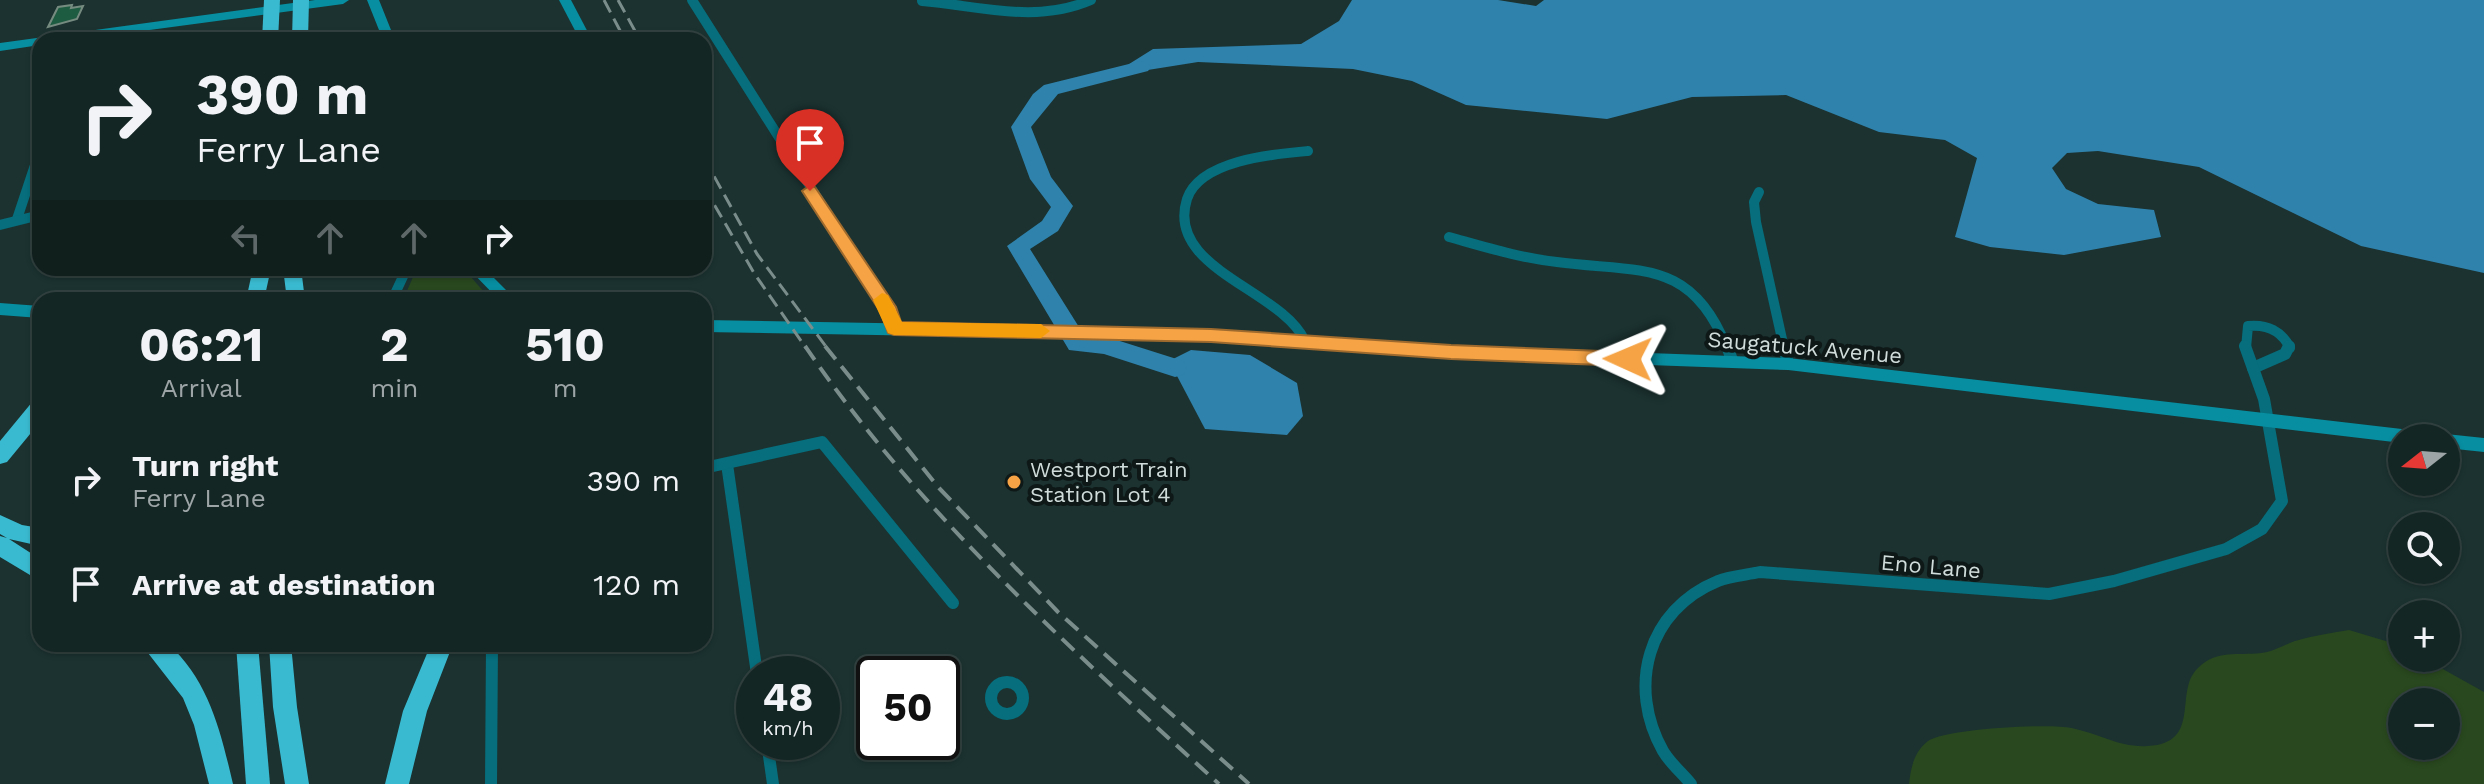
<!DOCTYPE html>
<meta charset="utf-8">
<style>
:root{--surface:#142624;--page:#1d2e2c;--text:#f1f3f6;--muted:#9da5a6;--line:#334341}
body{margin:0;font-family:"Work Sans",sans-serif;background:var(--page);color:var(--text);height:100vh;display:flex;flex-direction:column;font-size:30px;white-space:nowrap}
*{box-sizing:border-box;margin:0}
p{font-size:26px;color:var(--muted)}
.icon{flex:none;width:44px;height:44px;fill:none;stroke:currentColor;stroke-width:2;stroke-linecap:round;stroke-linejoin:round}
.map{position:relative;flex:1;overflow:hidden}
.details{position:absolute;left:32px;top:292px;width:680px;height:360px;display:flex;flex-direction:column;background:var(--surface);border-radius:24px;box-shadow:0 2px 6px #0004,0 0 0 2px var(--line)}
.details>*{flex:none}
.guide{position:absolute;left:32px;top:32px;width:680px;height:244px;border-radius:24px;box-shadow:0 2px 6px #0004,0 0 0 2px var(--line);background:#142624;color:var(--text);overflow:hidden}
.needle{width:52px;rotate:253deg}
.tools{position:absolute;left:2388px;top:424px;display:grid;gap:16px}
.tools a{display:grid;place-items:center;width:72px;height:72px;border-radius:50%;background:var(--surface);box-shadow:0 2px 6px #0004,0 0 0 2px var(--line);font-size:40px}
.speed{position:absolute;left:736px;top:656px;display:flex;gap:16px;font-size:40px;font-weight:700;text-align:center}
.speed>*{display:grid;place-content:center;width:104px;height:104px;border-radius:50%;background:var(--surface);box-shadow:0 2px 6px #0004,0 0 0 2px var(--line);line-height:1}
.speed small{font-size:20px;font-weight:400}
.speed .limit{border:4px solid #111;border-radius:12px;background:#fff;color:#111}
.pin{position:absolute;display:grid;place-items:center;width:68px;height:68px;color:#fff;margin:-82px -34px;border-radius:50% 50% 50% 0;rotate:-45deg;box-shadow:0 0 8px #0007}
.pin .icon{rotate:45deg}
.me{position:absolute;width:88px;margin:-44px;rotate:271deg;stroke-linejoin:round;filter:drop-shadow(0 0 6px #0008)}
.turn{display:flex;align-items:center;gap:28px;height:168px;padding:0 32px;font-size:36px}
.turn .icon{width:104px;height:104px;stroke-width:2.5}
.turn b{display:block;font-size:56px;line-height:68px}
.lanes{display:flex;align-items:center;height:76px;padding:0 32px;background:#0003;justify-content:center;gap:40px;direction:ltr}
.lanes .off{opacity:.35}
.eta{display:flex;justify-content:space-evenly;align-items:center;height:136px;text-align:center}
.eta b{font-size:48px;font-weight:700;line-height:56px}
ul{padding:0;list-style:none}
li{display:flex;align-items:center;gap:24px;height:104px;padding:0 32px}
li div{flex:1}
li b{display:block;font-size:30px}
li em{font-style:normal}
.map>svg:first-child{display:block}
.green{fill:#29481f;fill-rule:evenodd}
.water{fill:#2f82ac}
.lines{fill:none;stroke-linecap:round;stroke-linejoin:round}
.river{fill:#2f82ac;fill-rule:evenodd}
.building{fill:#1e5c42;stroke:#768b80;stroke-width:2}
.street-far1{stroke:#066e7c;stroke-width:10}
.street{stroke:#066e7c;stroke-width:12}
.secondary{fill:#078ea0;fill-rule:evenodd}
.highway{fill:#3abad0;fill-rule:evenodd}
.rail-far1{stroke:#7b8d8b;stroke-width:3;stroke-dasharray:14 7;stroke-linecap:butt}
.rail{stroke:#7b8d8b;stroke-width:4;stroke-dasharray:17 9;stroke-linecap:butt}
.route{fill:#f5a345;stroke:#9f6a2d;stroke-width:2}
.slow{fill:#f59e0b}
.poi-dot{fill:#f5a345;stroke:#0e1817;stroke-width:3}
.labels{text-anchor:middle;stroke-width:8;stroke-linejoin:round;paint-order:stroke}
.street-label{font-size:22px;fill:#cfdcda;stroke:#0e1817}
.poi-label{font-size:22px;fill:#cfdcda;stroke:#0e1817;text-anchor:start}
</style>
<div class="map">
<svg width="2484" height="784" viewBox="0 0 2484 784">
<rect width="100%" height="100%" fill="#1b3230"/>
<g class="green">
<path d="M417 268H463L491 300H403Z"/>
<path d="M2349 630 2399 645 2402 658H2423L2484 692V784H1909C1911 767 1914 752 1928 741 1945 729 2049 723 2071 728 2098 733 2120 748 2148 746 2203 743 2173 691 2198 668 2217 649 2238 656 2261 653 2273 652 2284 645 2295 641 2312 636 2331 633 2349 630ZM2402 702H2446V746H2402Z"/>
</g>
<g class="water">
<path d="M1352 0H1498L1536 6 1544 0H2484V273L2361 246 2199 167 2098 151 2067 153 2052 168 2066 189 2098 204 2154 210 2161 237 2064 255 1990 247 1955 237 1977 158 1945 140 1879 132 1786 95 1692 97 1607 119 1466 105 1412 81 1353 69 1198 62 1110 76 1153 49 1301 44 1339 21Z"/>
<path d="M1191 350 1250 355 1297 383 1303 416 1287 435 1205 429 1176 374 1173 359Z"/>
</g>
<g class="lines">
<path class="river" d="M1141 61 1148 63 1151 67 1148 71 1058 94 1031 127 1051 177 1073 206 1058 231 1030 249 1084 335 1104 336 1183 361 1187 368 1183 375 1175 377 1104 354 1069 350 1007 246 1042 221 1051 207 1030 179 1011 127 1033 94 1044 85Z"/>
</g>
<path class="building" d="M72 5 71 8 83 6 77 19 48 27 58 7Z"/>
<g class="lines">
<g class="street-far1">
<path d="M692 0 889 311 894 329"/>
<path d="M922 1C980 6 1036 24 1091 0"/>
<path d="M1759 192 1754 202 1756 222 1784 348"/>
<path d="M17 219 40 150"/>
<path d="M0 225 40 215"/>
<path d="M1449 237C1485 247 1520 258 1557 262 1638 273 1691 257 1727 348"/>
<path d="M392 300 407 268"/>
<path d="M1305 341C1281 289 1165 269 1187 199 1200 160 1274 154 1308 151"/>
<path d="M2246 348 2248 326C2267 324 2282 331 2290 348"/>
</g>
<g class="street">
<path d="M1727 346 1732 360"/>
<path d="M1784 346 1788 364"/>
<path d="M2253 368 2285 354 2289 346"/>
<path d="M727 464 757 674"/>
<path d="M704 468 822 442 953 603"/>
<circle cx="1007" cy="698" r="16"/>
<path d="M767 742 773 784"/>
<path d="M491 784 492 644"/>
<path d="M1691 784C1682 773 1670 763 1663 751 1627 687 1647 610 1718 581 1730 576 1746 575 1760 572L2049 594 2114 581 2226 549 2262 529 2282 501 2264 399 2245 346"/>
</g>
<g class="secondary">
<path d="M315 0H349L343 4 75 40H40V45L0 51V43Z"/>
<path d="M367 0H379L395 40H383Z"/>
<path d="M559 0H571L592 40H580Z"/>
<path d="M468 268H484L516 300H499Z"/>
<path d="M0 303 40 306V318L0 315Z"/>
<path d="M704 320 1211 329 1451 346 1788 358 2419 431 2425 433 2427 438H2402V443L1788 370 1451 358 1211 341 704 332Z"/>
<path d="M2446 434 2484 438V452L2446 448V438H2439Z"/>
</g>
<g class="highway">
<path d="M264 0H280L278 40H262Z"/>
<path d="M293 0H309L308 40H292Z"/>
<path d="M253 268H271L264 300H246Z"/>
<path d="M283 268H301L305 300H287Z"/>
<path d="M40 399V422L7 462 0 464V441L33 401Z"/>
<path d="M0 515 22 525 40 528V546L9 539 40 559V581L0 557V536L7 538 0 534Z"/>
<path d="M141 644H168C209 680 221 733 233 784H209L194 725 183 698Z"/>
<path d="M236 644H258L270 784H246Z"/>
<path d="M269 644H291L297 707 309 784H285L273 707Z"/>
<path d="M431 644H453L427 711 409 784H385L403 711Z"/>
</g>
<g class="rail-far1">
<path d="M604 0 625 40"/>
<path d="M618 0 640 40"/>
<path d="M704 158 757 254 827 348"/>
<path d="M704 187 754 273 806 348"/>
</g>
<g class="rail">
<path d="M805 346C918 512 1072 650 1219 784"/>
<path d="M825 346 939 488 1058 612 1249 784"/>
</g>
</g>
<path class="route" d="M810 185 815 187 896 307 901 322 1211 329 1451 345 1628 352 1637 359 1628 366 1451 359 1211 342 894 335 888 333 881 313 802 191Z"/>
<path class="slow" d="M882 293 888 295 902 322 1041 324 1050 331 1041 338 894 335 888 333 873 300Z"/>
<circle class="poi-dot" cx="1014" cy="482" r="8"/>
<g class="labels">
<g class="street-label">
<text transform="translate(1805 347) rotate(5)" y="8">Saugatuck Avenue</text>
<text transform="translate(1931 566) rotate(5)" y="8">Eno Lane</text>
</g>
<g class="poi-label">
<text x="1030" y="477">Westport Train<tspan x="1030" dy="25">Station Lot 4</tspan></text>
</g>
</g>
</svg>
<div class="tools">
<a><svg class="needle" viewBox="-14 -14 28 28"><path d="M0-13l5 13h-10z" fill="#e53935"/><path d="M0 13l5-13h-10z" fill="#9da5a6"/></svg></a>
<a><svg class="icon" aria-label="search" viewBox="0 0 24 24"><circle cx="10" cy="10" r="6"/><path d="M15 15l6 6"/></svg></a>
<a>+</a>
<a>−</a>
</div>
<div class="speed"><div>48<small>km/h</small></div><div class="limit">50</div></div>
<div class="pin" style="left:810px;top:191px;background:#d93025"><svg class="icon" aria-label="arrive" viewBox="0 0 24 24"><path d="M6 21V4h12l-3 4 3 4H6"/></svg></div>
<svg class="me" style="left:1628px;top:359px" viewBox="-20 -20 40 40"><path d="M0-17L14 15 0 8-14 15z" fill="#f5a345" stroke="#fff" stroke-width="4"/></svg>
<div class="guide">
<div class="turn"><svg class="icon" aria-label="right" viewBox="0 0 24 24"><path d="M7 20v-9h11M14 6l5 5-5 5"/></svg><div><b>390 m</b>Ferry Lane</div></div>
<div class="lanes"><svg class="icon off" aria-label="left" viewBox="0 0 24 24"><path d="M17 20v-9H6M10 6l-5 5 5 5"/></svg><svg class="icon off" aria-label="ahead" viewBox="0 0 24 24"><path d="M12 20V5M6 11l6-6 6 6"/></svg><svg class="icon off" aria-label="ahead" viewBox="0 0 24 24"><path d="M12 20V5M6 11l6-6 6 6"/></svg><svg class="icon" aria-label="right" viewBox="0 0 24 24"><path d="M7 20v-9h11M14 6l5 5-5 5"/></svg></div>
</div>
<section class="details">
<div class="eta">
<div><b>06:21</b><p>Arrival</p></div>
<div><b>2</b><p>min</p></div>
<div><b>510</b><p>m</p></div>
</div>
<ul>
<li><svg class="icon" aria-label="right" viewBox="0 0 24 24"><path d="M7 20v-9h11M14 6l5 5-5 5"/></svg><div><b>Turn right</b><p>Ferry Lane</p></div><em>390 m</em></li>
<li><svg class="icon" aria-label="arrive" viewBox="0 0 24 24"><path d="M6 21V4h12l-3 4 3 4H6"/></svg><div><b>Arrive at destination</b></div><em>120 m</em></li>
</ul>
</section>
</div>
